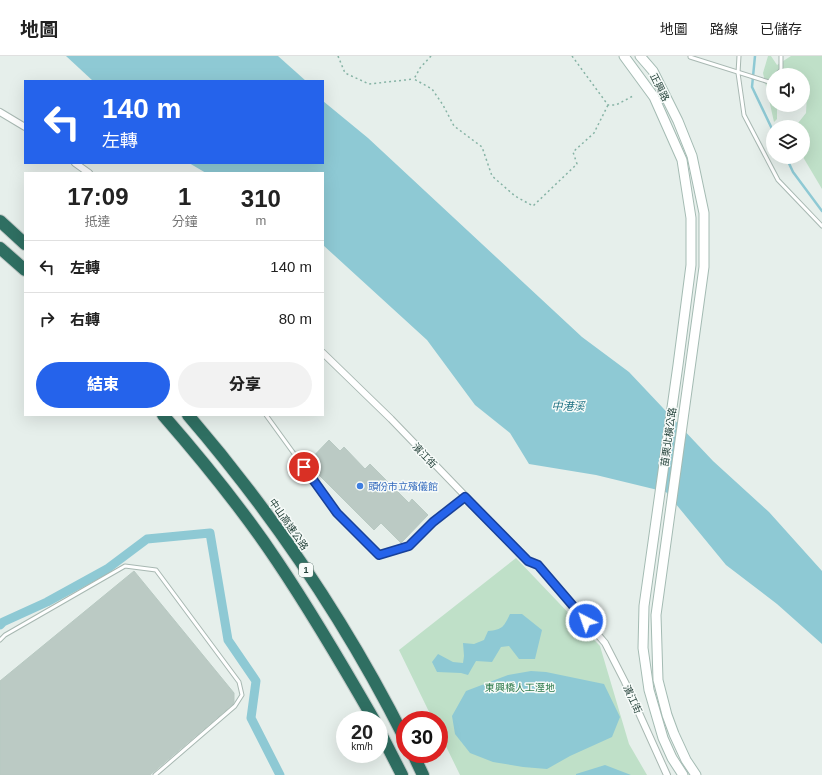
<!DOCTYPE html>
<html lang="zh-TW">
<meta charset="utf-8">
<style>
:root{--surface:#fff;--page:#f2f2f2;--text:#222;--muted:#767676;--line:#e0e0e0;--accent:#2563eb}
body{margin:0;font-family:Arial,"Noto Sans TC",sans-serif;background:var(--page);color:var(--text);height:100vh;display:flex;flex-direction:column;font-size:15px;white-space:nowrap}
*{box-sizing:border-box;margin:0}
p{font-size:13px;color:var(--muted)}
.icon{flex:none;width:22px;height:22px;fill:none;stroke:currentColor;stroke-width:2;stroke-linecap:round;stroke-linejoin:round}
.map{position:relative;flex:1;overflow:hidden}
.sheet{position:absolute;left:24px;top:116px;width:300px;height:244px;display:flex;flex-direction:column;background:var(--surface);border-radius:0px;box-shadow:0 4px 16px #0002}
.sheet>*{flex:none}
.top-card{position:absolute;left:24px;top:24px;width:300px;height:84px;border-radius:0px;box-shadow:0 4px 16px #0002;background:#2563eb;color:#fff;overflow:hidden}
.tools{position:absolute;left:766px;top:12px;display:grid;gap:8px}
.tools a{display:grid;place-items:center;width:44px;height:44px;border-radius:50%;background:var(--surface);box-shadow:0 4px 16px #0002;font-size:20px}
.speed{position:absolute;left:336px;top:655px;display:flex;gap:8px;font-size:20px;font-weight:700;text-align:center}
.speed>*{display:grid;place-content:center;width:52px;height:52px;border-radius:50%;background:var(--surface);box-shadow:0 4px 16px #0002;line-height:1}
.speed small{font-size:10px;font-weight:400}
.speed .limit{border:6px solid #d22;background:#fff;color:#111}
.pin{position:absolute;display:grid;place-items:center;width:34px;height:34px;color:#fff;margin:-17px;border:2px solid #fff;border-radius:50%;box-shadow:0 1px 4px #0007}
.me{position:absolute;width:44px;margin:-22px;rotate:319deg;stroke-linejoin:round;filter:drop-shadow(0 0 3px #0008)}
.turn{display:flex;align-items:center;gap:14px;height:84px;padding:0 12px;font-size:18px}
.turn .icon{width:52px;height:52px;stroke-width:2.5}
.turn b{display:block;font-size:28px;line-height:34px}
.eta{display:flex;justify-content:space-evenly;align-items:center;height:68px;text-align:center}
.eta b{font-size:24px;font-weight:800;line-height:28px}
.cta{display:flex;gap:8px;margin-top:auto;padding:8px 12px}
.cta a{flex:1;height:46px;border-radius:24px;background:var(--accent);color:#fff;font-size:16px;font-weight:800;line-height:46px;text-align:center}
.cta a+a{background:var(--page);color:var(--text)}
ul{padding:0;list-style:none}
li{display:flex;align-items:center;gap:12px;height:52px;padding:0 12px;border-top:1px solid var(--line)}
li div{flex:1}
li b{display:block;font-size:15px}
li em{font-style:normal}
header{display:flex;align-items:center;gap:24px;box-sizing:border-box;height:56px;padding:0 20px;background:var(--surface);border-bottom:1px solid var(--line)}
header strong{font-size:19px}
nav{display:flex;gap:22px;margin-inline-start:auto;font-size:14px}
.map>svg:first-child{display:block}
.green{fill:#bfe0c8}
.water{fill:#8ec9d4}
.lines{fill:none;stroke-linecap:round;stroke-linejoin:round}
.stream{stroke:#8ec9d4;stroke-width:2.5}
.canal{stroke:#8ec9d4;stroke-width:9}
.building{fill:#bbcac4;stroke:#b8c9c2}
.lane-casing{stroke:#a8b8b2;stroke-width:5}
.street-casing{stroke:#a8b8b2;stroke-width:8}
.secondary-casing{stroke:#a4bbb3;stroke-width:11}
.highway-casing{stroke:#c2cac8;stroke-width:14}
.path{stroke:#86b3a5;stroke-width:1.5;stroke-dasharray:2 3;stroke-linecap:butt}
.lane{stroke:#fff;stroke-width:3}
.street{stroke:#fff;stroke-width:6}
.secondary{stroke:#fff;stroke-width:9}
.highway{stroke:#2f6f62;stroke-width:12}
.route-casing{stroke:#184099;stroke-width:10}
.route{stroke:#2563eb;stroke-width:7}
.shop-dot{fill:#3f7fe0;stroke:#f7fbf9;stroke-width:1.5}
.labels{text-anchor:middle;stroke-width:3;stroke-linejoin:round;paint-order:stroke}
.shield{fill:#f7fbf9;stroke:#637a73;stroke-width:1}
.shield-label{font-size:9px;font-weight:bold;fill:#24423a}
.street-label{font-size:10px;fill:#24423a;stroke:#f7fbf9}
.shop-label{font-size:10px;fill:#366cbe;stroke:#f7fbf9;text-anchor:start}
.park-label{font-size:10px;fill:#2d7a4b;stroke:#f7fbf9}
.water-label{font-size:11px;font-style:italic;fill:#1c6f80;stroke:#f7fbf9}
</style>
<header>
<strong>地圖</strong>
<nav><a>地圖</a><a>路線</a><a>已儲存</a></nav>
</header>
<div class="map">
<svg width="822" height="719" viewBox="0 0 822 719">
<rect width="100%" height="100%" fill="#e6efeb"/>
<g class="green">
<path d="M768 0H771L777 9 791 0H822V133L803 101V71H795L806 57 807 37 803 34V19H773V49H777V63L774 66 763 17Z"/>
<path d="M516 502 600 590 629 688 647 719H460L439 676V664H433L399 594Z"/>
</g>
<g class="water">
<path d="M66 0H278L306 25H93Z"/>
<path d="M323 45 368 82 582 281 629 316 713 405 769 456 822 515V588L777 548 726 509 666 436 596 419 529 408 510 377 475 349 427 284 323 189V117H206L189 107H323Z"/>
<path d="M510 558H522L542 574 535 603H519L509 590 501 591 492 606 476 605 468 619 461 617 437 616 432 606 438 598 453 606 463 607 464 600 463 587 474 588 484 584 488 575C503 574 504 570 510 558Z"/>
<path d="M531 615 546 616 604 628 620 661 612 681 570 700 547 713 523 711 493 706 470 697 455 678 452 660 466 635 508 619Z"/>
<path d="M605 709 631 719H576V718Z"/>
</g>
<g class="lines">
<g class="stream">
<path d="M755 0 752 31 773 75"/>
<path d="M786 101 793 116 822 155"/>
</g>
<path class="canal" d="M0 569 3 566 47 546 107 513 147 483 210 477 228 584 256 625 251 662 280 719"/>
</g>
<g class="building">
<path d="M329 384 340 395 344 391 365 413 370 408 409 447 412 443 428 459 401 487 381 467 374 474 307 407Z"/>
<path d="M134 515 234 637V646L233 648 150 719H0V625Z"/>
</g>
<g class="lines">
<g class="lane-casing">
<g id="lane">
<path d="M690 0V1L769 26 773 22"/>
<path d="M739 0 738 17 744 59 778 124 822 170"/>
<path d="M776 19 781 14V0"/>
<path d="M266 359 337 457 379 499 409 490 433 466 465 441"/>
<path d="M0 584 5 579 125 510 156 514 239 626 242 639 235 650 155 719"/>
</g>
</g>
<g class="street-casing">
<g id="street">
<path d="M0 56 25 71"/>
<path d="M75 107 89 117"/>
<path d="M323 297 391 363 528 505 538 509 605 587 625 626 667 719"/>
</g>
</g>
<g class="secondary-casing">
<g id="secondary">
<path d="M624 0 654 41 682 104 691 162V209L678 309 644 550 643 592 649 634 663 682 672 702 683 719"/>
<path d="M640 0 653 15 678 65 692 100 704 157V211L656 559 658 624 667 659 674 678 686 704 696 719"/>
</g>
</g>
<g class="highway-casing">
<g id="highway">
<path d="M0 165 25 188"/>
<path d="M0 192 25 214"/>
<path d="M163 359C204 406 243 454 277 505 312 557 343 610 374 664"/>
<path d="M188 359C273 458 346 566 405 683"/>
<path d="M379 674 402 719"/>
<path d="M413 698 423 719"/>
</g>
</g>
<g class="path">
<path d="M338 0 345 17 369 28 414 23"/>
<path d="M431 0 420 12 414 23 432 33 443 49 454 70 482 91 492 120 515 140 533 150 577 108 573 96 594 77 608 49"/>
<path d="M572 0 608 49H616L633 40"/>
</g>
<use href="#lane" class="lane"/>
<use href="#street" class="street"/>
<use href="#secondary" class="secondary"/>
<use href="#highway" class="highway"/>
</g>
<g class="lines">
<g class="route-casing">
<path id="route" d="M304 411 337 457 379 499 409 490 433 466 465 441 528 505 538 509 586 565"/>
</g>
<use href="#route" class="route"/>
</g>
<circle class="shop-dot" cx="360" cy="430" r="4"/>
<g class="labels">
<rect class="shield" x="299" y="507" width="14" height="14" rx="3"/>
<g class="shield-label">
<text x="306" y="517">1</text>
</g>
<g class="street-label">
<text transform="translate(660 31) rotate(63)" y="4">正興路</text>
<text transform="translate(668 381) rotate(-82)" y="4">苗栗北橫公路</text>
<text transform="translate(425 399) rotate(46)" y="4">濱江街</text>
<text transform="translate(289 468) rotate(55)" y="4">中山高速公路</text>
<text transform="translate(633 643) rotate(65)" y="4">濱江街</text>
</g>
<g class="shop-label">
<text x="368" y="434">頭份市立殯儀館</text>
</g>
<g class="park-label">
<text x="520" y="635">東興橋人工溼地</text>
</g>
<g class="water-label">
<text x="568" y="354">中港溪</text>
</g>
</g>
</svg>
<div class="tools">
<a><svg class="icon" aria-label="sound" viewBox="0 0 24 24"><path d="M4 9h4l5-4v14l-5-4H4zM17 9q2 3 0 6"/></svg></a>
<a><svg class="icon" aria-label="layers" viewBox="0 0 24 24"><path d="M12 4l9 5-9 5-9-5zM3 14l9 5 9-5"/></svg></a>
</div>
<div class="speed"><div>20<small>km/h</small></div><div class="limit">30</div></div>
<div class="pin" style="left:304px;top:411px;background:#d93025"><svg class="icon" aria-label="arrive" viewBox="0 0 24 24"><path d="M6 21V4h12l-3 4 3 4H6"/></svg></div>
<svg class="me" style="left:586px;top:565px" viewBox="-20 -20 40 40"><circle r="17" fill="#2563eb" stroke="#fff" stroke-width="3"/><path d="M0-11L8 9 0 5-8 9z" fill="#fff"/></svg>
<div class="top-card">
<div class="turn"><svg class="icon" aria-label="left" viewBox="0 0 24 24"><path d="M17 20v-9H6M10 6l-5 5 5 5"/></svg><div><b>140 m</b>左轉</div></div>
</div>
<section class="sheet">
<div class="eta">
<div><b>17:09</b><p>抵達</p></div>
<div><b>1</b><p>分鐘</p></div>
<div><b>310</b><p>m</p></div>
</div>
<ul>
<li><svg class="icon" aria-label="left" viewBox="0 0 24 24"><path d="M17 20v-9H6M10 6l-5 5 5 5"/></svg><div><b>左轉</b></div><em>140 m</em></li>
<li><svg class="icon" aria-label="right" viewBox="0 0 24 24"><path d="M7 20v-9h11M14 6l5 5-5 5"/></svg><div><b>右轉</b></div><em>80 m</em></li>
</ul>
<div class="cta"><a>結束</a><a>分享</a></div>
</section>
</div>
